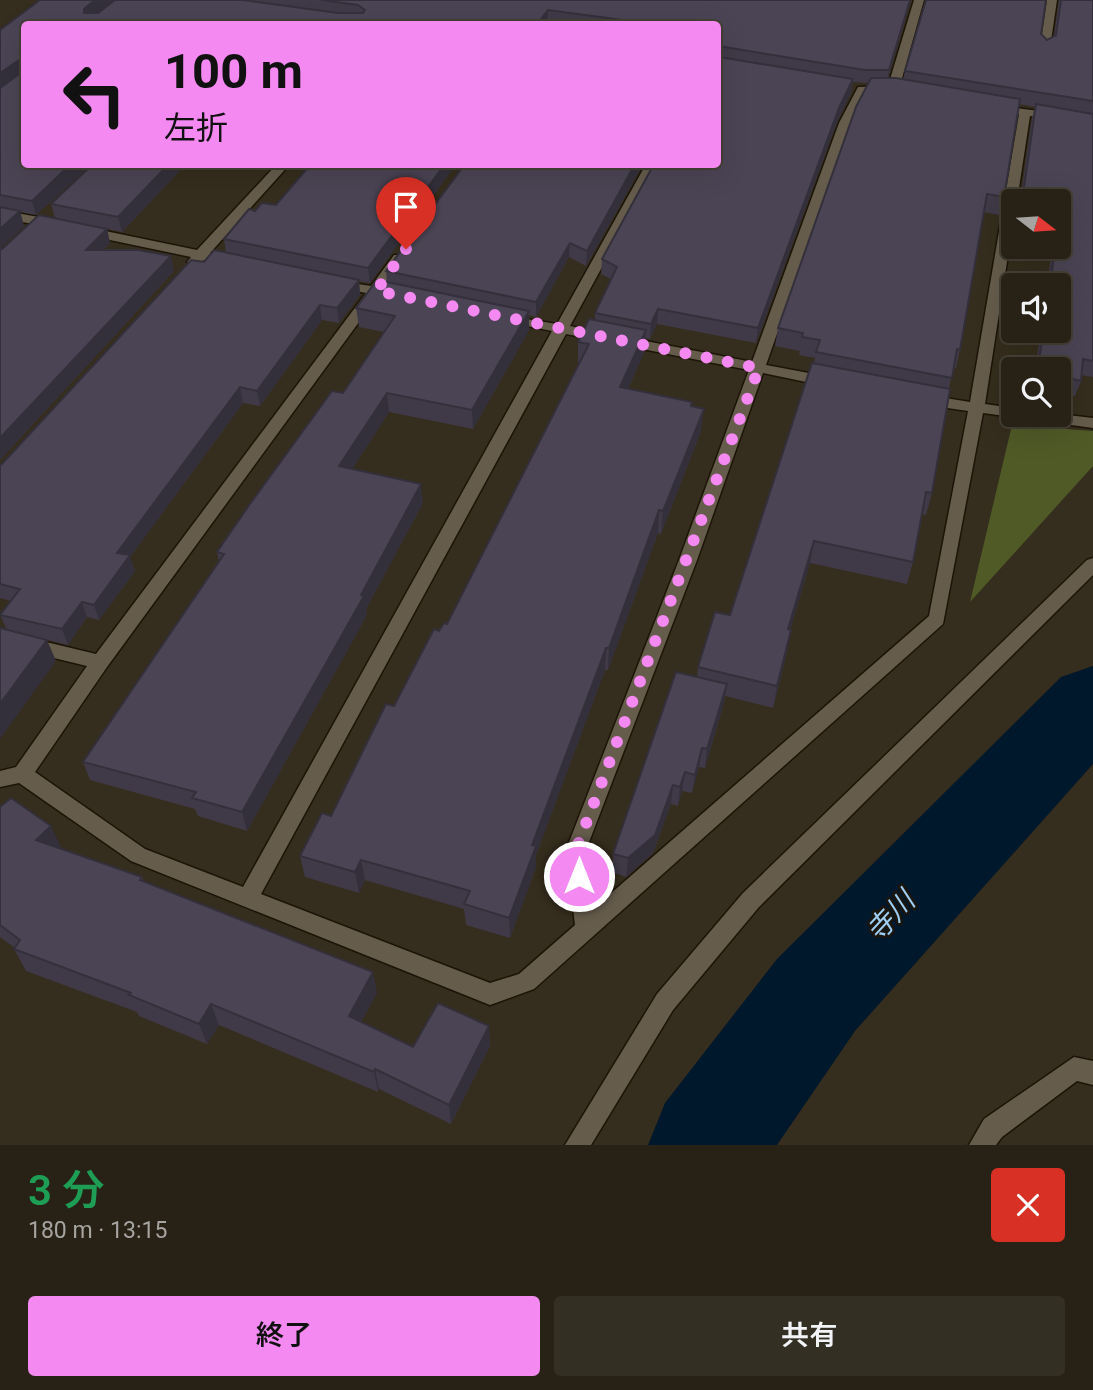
<!DOCTYPE html>
<html lang="ja">
<meta charset="utf-8">
<style>
:root{--surface:#282216;--page:#342f23;--text:#f1f3f6;--muted:#a5a4a1;--line:#443f35;--accent:#f389f1}
body{margin:0;font-family:Roboto,"Noto Sans JP",sans-serif;background:var(--page);color:var(--text);height:100vh;display:flex;flex-direction:column;font-size:26px;white-space:nowrap}
*{box-sizing:border-box;margin:0}
p{font-size:23px;color:var(--muted)}
.icon{flex:none;width:38px;height:38px;fill:none;stroke:currentColor;stroke-width:2;stroke-linecap:round;stroke-linejoin:round}
.map{position:relative;height:1145px;overflow:hidden}
.details{display:flex;flex-direction:column;background:var(--surface);flex:1}
.details>*{flex:none}
.top-card{position:absolute;left:21px;top:21px;width:700px;height:147px;border-radius:7px;box-shadow:0 7px 28px #0002,0 0 0 2px var(--line);background:#f389f1;color:#111;overflow:hidden}
.needle{width:46px;rotate:107deg}
.fabs{position:absolute;left:1001px;top:189px;display:grid;gap:14px}
.fabs a{display:grid;place-items:center;width:70px;height:70px;border-radius:7px;background:var(--surface);box-shadow:0 7px 28px #0002,0 0 0 2px var(--line);font-size:35px}
.pin{position:absolute;display:grid;place-items:center;width:60px;height:60px;color:#fff;margin:-72px -30px;border-radius:50% 50% 50% 0;rotate:-45deg;box-shadow:0 0 7px #0007}
.pin .icon{rotate:45deg}
.me{position:absolute;width:77px;margin:-38px;rotate:0deg;stroke-linejoin:round;filter:drop-shadow(0 0 5px #0008)}
.turn{display:flex;align-items:center;gap:24px;height:147px;padding:0 28px;font-size:32px}
.turn .icon{width:91px;height:91px;stroke-width:2.5}
.turn b{display:block;font-size:49px;line-height:60px}
.round{display:grid;place-items:center;flex:none;width:74px;height:74px;border-radius:7px;background:var(--page)}
.headline{display:flex;align-items:center;justify-content:space-between;height:119px;padding:0 28px}
h1{font-size:42px;font-weight:600;line-height:52px;color:#1e9e55}
.cta{display:flex;gap:14px;margin-top:auto;padding:14px 28px}
.cta a{flex:1;height:80px;border-radius:7px;background:var(--accent);color:#111;font-size:28px;font-weight:600;line-height:80px;text-align:center}
.cta a+a{background:var(--page);color:var(--text)}
.map>svg:first-child{display:block}
.green{fill:#505a27}
.lines{fill:none;stroke-linecap:round;stroke-linejoin:round}
.river{fill:#00182c;fill-rule:evenodd}
.minor-casing{stroke:#1c1507;stroke-width:3}
.minor{fill:#655c4c;fill-rule:evenodd}
.wall{fill:#403a48}
.shaded-wall{fill:#34303b}
.building{fill:#4b4454;stroke:#34303b;stroke-width:2}
.route{stroke:#f389f1;stroke-width:12;stroke-dasharray:0 21.6}
.labels{text-anchor:middle;stroke-width:5;stroke-linejoin:round;paint-order:stroke}
.near-water-label{font-size:28px;font-style:italic;fill:#9ecdf2;stroke:#19150f}
</style>
<div class="map">
<svg width="1093" height="1145" viewBox="0 0 1093 1145">
<rect width="100%" height="100%" fill="#352d1d"/>
<path class="green" d="M1012 425 1093 431V466L970 602Z"/>
<g class="lines">
<path class="river" d="M1093 666V764L855 1031 777 1145H648L665 1103 777 959 1061 677Z"/>
<g class="minor-casing">
<g id="minor">
<path d="M914 0H924L899 89 893 92H866L851 123 766 365 830 377 838 382 830 387 763 373 697 560 586 850 594 908 929 616 968 411 927 405 919 400 927 395 970 402 1019 114 992 109V105L1093 118V126L1030 116 1017 201H1013V223L985 404 1013 408V415L1059 414 1093 418V428L983 413 943 624 534 989 490 1005 131 861 19 783 0 787V771L16 767 87 666 0 645V631L96 654 366 293 331 286V280L371 286 394 255H404L406 258 384 288 396 291V297L378 296 107 667 35 772 145 849 243 887 552 331 502 321V315L557 324 646 164H658L570 326 752 362 839 123 858 87 888 86ZM566 334 749 370 679 560 566 850 575 925 519 974 490 983 261 894Z"/>
<path d="M1047 0H1057L1050 48 1045 51 1040 48Z"/>
<path d="M277 164H290L210 253 235 258V264L204 260 194 266 187 262 191 257 86 235 79 231 86 227 197 250Z"/>
<path d="M0 210 55 220 62 224 55 228 0 218Z"/>
<path d="M1093 558V575L759 907 673 1010 591 1145H565L657 994 743 893 1087 560Z"/>
<path d="M1074 1057 1093 1061V1085L1077 1081 1002 1137 996 1145H969L984 1119Z"/>
</g>
</g>
<use href="#minor" class="minor"/>
</g>
<g class="wall">
<path d="M40 0H114L98 13 115 0H911L888 78 903 79 905 71 1041 34 1047 40 1054 36 1059 0H1093V377L1081 375V381L1075 396 1059 393V369H1035L1041 331H1059V285H1047L1051 258H1046L1047 247H1059V201H1016L1020 189 1022 188 1032 118 1035 107 1019 104 1004 197 999 215 984 212 960 350 956 368H953L949 388 932 493 926 515 922 514 913 562 907 584 810 563 790 630 787 652 773 708 725 696 724 703 705 768 699 767 692 793 682 791 678 806 671 804 653 853 626 877 612 872 613 854 697 677 698 667 730 615 814 363 815 358 799 355 800 351 775 346 778 328 868 83 853 82 851 93 837 122 756 343 657 324 650 339 645 338 644 352 628 389 692 402V406L701 431 661 534 658 533 608 670H605L536 855V867L510 938 466 925 464 909 365 880 359 893 305 877 300 856 331 816 439 631 447 624 579 364H578V342L595 320V313L611 279 601 274 602 259 718 164V24H558L548 23 24 24V164H91L36 215 20 212 24 226 0 248V30Z"/>
<path d="M186 164 122 232 107 229 110 243 104 250 174 271 0 460V249L55 218 51 204Z"/>
<path d="M311 164H456L370 283 359 281 360 295 339 323 322 320 260 406 243 403 130 557 135 571 99 620 87 617 68 645 7 630 0 615 11 601 0 598V465L2 464 204 262 226 253 224 239 255 211 276 205Z"/>
<path d="M465 164H643L586 266 569 257 536 317 529 315V330L473 429 389 412 352 469 423 503 366 609 367 615 247 831 198 816 195 809 90 780 83 762 219 561 217 552 343 393 384 332 359 327 356 308 387 282 386 271Z"/>
<path d="M0 807 62 849 142 877 144 882 377 993 361 1022 413 1047 489 1026 490 1046 451 1124 379 1089 378 1092 219 1025 207 1044 139 1016 137 1012 26 971 14 949 15 948 0 937Z"/>
</g>
<g class="shaded-wall">
<path d="M95 0H114L87 22 84 13V9Z"/>
<path d="M910 0H911L886 83 889 70Z"/>
<path d="M548 10 547 24H537Z"/>
<path d="M19 60 22 74 0 90V73Z"/>
<path d="M853 79 851 93 837 122 756 343 758 328 839 108Z"/>
<path d="M71 164H91L36 215 32 201Z"/>
<path d="M169 164H186L122 232 118 217Z"/>
<path d="M445 164H456L370 283 368 268Z"/>
<path d="M635 164H643L586 266 587 251Z"/>
<path d="M20 211 24 226 0 248V229Z"/>
<path d="M107 229 110 243 90 265 86 250Z"/>
<path d="M570 243 569 257 536 317V302Z"/>
<path d="M171 256 174 271 0 460V438Z"/>
<path d="M359 280 360 295 339 323 337 308Z"/>
<path d="M320 305 322 320 260 406 257 391Z"/>
<path d="M658 309 657 324 650 339 651 324Z"/>
<path d="M529 311V330L473 429 472 410Z"/>
<path d="M646 330 644 352 619 409 620 387Z"/>
<path d="M240 387 243 403 130 557 135 571 99 620 94 605 117 553Z"/>
<path d="M387 393 389 412 342 485 339 466Z"/>
<path d="M704 409 701 431 661 534 663 511Z"/>
<path d="M421 484 423 503 366 609 367 615 247 831 242 812Z"/>
<path d="M659 510 658 533 608 670 609 648Z"/>
<path d="M814 541 810 563 784 651 788 629Z"/>
<path d="M82 602 87 617 68 645 62 629Z"/>
<path d="M791 630 787 652 773 708 777 686Z"/>
<path d="M47 640 56 661 0 739V704Z"/>
<path d="M606 648 605 670 536 855V867L510 938 509 918 532 845Z"/>
<path d="M727 684 724 703 705 768 707 749Z"/>
<path d="M702 748 699 767 692 793 695 775Z"/>
<path d="M685 772 682 791 678 806 680 787Z"/>
<path d="M673 785 671 804 653 853 626 877 628 858Z"/>
<path d="M51 826 62 849 36 840Z"/>
<path d="M361 860 365 880 359 893 355 872Z"/>
<path d="M373 972 377 993 353 1037 349 1016Z"/>
<path d="M211 1004 219 1025 207 1044 199 1024Z"/>
<path d="M489 1026 490 1046 451 1124 449 1105Z"/>
<path d="M375 1069 379 1089 378 1092 374 1072Z"/>
</g>
<g class="building">
<path d="M40 0H95L84 9V13H98L115 0H243L338 13H363L365 10 358 5 321 0H910L889 70H865L718 46 719 57 853 79 839 108 758 328 658 309 651 324 595 313 617 267 602 259 654 164H718V24H620L623 20 548 10 537 24H24V164H71L32 201 0 195V88L22 72V61L19 60 0 73V30Z"/>
<path d="M926 0H1046L1041 34 1047 40 1056 35 1061 0H1093V101L905 71Z"/>
<path d="M871 78H896L1020 99 1004 197 987 194 960 350 957 349 952 378 816 352 820 340 802 337 803 333 778 328 856 107Z"/>
<path d="M1036 104 1093 114V361L1083 359 1081 381 1059 376V369H1038L1043 331H1059V285H1050L1055 247H1059V201H1020V189L1024 187Z"/>
<path d="M93 164H169L118 217 51 204Z"/>
<path d="M311 164H445L368 268 224 239 249 209 255 211 262 203 276 205Z"/>
<path d="M465 164H635L587 251 570 243 536 302 386 271Z"/>
<path d="M0 207 20 211 0 229Z"/>
<path d="M39 215 107 229 86 250H138L171 256 0 438V249H2Z"/>
<path d="M214 250 359 280 337 308 320 305 257 391 240 387 117 553 130 555 94 605 82 602 62 629 0 615 20 589 0 584V465L2 464 191 260 204 262Z"/>
<path d="M377 280 529 311 472 410 387 393 339 466 421 484 361 595 364 596 242 812 192 798 196 792 83 762 224 554 217 552 250 504 332 391 343 393 395 316 356 308Z"/>
<path d="M589 319 646 330 620 387 692 402 691 406 704 409 663 511 659 510 609 648H606L532 845 536 846 509 918 464 904 470 891 361 860 355 872 300 856 322 813 331 816 386 704 394 706 434 629 439 631 444 623 447 624 589 344 578 342Z"/>
<path d="M812 363 950 389 932 493 926 492 913 562 814 541 788 629 791 630 777 686 698 667 715 612 730 615Z"/>
<path d="M0 628 47 640 0 704Z"/>
<path d="M676 672 727 684 707 749 702 748 695 775 685 772 680 787 673 785 655 835 628 858 613 854Z"/>
<path d="M11 798 51 826 36 840 142 877 140 880 373 972 349 1016 413 1047 438 1003 489 1026 449 1105 375 1069 374 1072 211 1004 199 1024 129 995 131 993 14 949 20 940 0 925V807Z"/>
</g>
<g class="lines">
<path class="route" d="M406 249 376 291 759 368 576 850 579 876"/>
</g>
<g class="labels">
<g class="near-water-label">
<text transform="translate(890 916) rotate(-47)" y="10">寺川</text>
</g>
</g>
</svg>
<div class="fabs">
<a><svg class="needle" viewBox="-14 -14 28 28"><path d="M0-13l5 13h-10z" fill="#e53935"/><path d="M0 13l5-13h-10z" fill="#a5a4a1"/></svg></a>
<a><svg class="icon" aria-label="sound" viewBox="0 0 24 24"><path d="M4 9h4l5-4v14l-5-4H4zM17 9q2 3 0 6"/></svg></a>
<a><svg class="icon" aria-label="search" viewBox="0 0 24 24"><circle cx="10" cy="10" r="6"/><path d="M15 15l6 6"/></svg></a>
</div>
<div class="pin" style="left:406px;top:249px;background:#d93025"><svg class="icon" aria-label="arrive" viewBox="0 0 24 24"><path d="M6 21V4h12l-3 4 3 4H6"/></svg></div>
<svg class="me" style="left:579px;top:876px" viewBox="-20 -20 40 40"><circle r="17" fill="#f389f1" stroke="#fff" stroke-width="3"/><path d="M0-11L8 9 0 5-8 9z" fill="#fff"/></svg>
<div class="top-card">
<div class="turn"><svg class="icon" aria-label="left" viewBox="0 0 24 24"><path d="M17 20v-9H6M10 6l-5 5 5 5"/></svg><div><b>100 m</b>左折</div></div>
</div>
</div>
<section class="details">
<div class="headline"><div><h1>3 分</h1><p>180 m · 13:15</p></div><a class="round" style="background:#d93025;color:#fff"><svg class="icon" aria-label="close" viewBox="0 0 24 24"><path d="M6 6l12 12M18 6L6 18"/></svg></a></div>
<div class="cta"><a>終了</a><a>共有</a></div>
</section>
